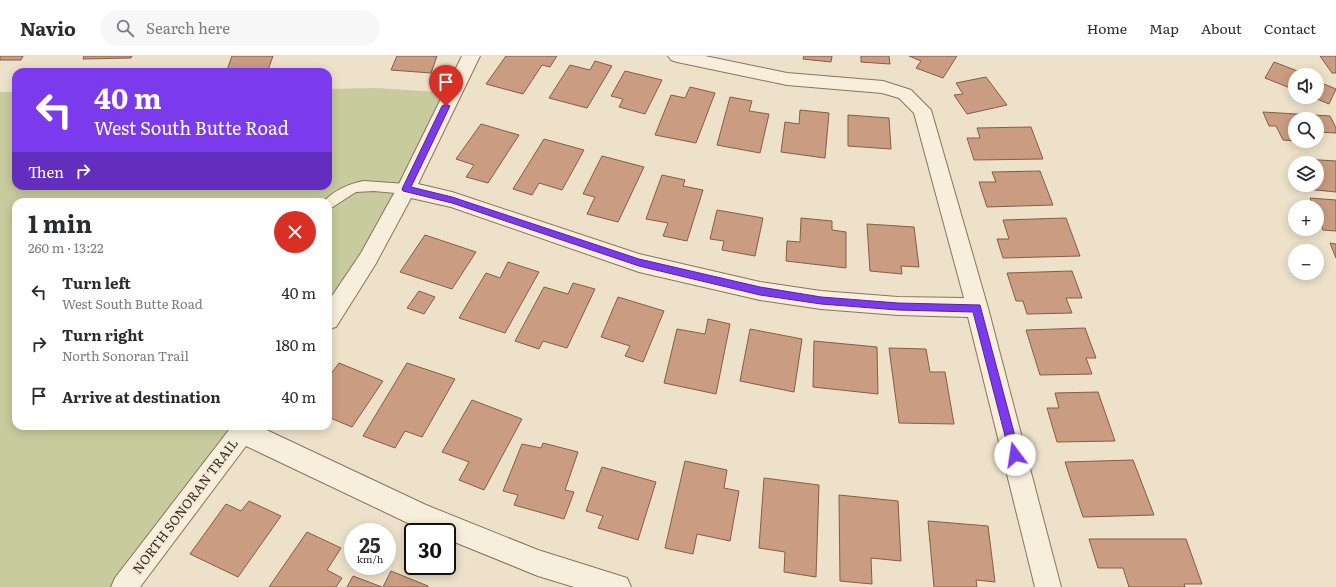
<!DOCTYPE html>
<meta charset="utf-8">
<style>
:root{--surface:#fff;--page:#f7f7f7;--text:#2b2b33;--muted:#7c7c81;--line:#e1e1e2}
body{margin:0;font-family:Literata,serif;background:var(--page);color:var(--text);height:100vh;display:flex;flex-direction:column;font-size:15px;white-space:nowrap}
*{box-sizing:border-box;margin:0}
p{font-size:13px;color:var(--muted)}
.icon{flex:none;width:22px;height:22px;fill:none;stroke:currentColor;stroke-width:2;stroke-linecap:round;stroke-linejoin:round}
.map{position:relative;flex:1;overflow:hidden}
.side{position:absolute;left:12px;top:142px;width:320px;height:232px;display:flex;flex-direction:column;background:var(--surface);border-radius:12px;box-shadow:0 2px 10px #0003}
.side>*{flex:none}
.guide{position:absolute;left:12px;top:12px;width:320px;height:122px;border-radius:12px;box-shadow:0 2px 10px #0003;background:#7c3aed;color:#fff;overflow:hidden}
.buttons{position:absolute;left:1288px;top:12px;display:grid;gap:8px}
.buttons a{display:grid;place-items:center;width:36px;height:36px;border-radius:50%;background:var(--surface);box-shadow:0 2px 10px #0003;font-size:20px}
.speed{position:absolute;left:344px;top:467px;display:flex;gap:8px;font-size:20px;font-weight:700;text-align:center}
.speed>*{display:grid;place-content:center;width:52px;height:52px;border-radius:50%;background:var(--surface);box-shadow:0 2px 10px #0003;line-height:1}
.speed small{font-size:10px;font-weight:400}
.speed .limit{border:2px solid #111;border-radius:6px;background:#fff;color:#111}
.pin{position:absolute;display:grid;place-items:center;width:34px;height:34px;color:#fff;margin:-41px -17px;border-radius:50% 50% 50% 0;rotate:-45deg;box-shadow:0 0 4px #0007}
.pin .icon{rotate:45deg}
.me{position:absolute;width:44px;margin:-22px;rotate:346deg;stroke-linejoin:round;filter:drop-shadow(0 0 3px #0008)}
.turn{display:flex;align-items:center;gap:14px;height:84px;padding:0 16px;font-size:18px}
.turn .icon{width:52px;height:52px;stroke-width:2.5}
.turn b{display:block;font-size:28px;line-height:34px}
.then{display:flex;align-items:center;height:38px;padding:0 16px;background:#0003;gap:8px;font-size:15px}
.round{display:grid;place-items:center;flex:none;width:42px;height:42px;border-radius:21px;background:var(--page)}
.summary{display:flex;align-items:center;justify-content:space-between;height:68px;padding:0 16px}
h1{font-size:24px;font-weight:700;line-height:30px}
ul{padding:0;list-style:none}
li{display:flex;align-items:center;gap:12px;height:52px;padding:0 16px}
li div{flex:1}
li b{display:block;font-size:15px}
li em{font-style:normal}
header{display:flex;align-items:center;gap:24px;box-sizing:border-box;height:56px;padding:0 20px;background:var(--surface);border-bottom:1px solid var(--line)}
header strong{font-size:19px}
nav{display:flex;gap:22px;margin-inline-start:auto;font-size:14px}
.search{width:280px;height:36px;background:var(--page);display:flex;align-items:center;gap:10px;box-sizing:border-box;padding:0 14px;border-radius:22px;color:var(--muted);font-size:15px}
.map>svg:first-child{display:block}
.green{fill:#c8cb9d}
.building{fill:#ca9c81;stroke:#875c45}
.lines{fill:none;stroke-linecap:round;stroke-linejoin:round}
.service-casing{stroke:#89735e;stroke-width:2}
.minor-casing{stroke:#89735e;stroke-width:2}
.service{fill:#f8eedc;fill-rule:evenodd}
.minor{fill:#f8eedc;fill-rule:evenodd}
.route{fill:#7c3aed;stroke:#51269a}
.labels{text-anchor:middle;stroke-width:4;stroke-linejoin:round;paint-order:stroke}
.street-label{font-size:13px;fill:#3a2c21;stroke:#f5ebd8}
</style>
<header>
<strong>Navio</strong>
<div class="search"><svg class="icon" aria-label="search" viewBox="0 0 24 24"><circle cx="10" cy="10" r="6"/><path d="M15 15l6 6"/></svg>Search here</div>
<nav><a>Home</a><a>Map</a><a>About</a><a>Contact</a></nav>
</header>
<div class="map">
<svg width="1336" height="531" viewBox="0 0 1336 531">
<rect width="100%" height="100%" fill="#ede1c9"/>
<path class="green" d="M377 32 453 37 328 264V146H16V370H246L124 531H0V36H16V130H328V33Z"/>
<g class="building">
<path d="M0 0H23L21 4H0Z"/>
<path d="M84 0H132L131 2 83 3Z"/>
<path d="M232 0H273L268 14H227Z"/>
<path d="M397 0H437L431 17 391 14Z"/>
<path d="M506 0H557L550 11 542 9 523 38 486 28Z"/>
<path d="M804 0H832L831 6 803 3Z"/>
<path d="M861 0H889L890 8 861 6Z"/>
<path d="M909 0H957L943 22 916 12 921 5Z"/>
<path d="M1320 0H1336V17H1332Z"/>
<path d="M595 5 612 10 587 52 549 42 570 9 590 14Z"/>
<path d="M1274 6 1308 19H1295V34L1265 22Z"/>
<path d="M625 15 662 24 645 58 619 51 623 43 611 40Z"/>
<path d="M986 21 1007 49 967 58 954 39 963 38 956 27Z"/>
<path d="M1317 23 1320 24 1319 26 1336 33 1329 48 1312 41H1317Z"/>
<path d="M690 31 715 37 696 87 655 79 671 39 685 42Z"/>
<path d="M730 41 752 45 749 55 769 58 760 97 717 89Z"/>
<path d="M800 54 829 57 825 102 781 96 785 66 799 68Z"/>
<path d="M1263 56 1330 60 1336 72V77L1317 76V63H1295V85L1283 84 1276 70H1269Z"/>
<path d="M848 59 889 62 891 93 848 90Z"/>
<path d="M481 68 519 79 488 127 466 121 474 109 456 103Z"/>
<path d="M1031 71 1043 103 974 104 967 82H980L977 72Z"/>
<path d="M544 83 584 94 562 134 539 127 532 139 513 133Z"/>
<path d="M602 100 644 111 618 166 587 158 595 141 583 138Z"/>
<path d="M1303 103 1336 105V136L1306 133 1305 129H1317V107H1305Z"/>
<path d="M1040 115 1053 149 987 151 979 126H996L992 116Z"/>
<path d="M662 119 685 124 683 130 703 134 687 185 663 180 668 167 646 163Z"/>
<path d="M1310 142 1336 144V175L1323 174 1317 159V151H1314Z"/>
<path d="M717 154 763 162 755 200 722 194 724 185 710 183Z"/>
<path d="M801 162 832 165V174L846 176V212L786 205 787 185 800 186Z"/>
<path d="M1066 162 1080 200 1003 202 997 183H1009L1003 164Z"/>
<path d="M867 168 914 171 919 211 901 210 902 218 870 215Z"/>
<path d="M425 179 476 196 452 233 400 216Z"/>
<path d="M1330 187 1336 188V202Z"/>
<path d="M508 206 539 216 505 277 459 262 486 217 500 222Z"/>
<path d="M1072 215 1082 242H1066L1072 257 1027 258 1023 245H1016L1007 217Z"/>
<path d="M573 227 595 233 567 292 543 285 539 293 515 285 544 231 568 238Z"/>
<path d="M419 235 435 241 424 258 407 252Z"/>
<path d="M618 241 664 255 643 306 625 300 630 290 601 281Z"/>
<path d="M708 263 730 268 716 338 664 327 677 273 705 278Z"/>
<path d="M1085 272 1096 302H1086L1092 318 1040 319 1026 274Z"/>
<path d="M750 273 802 283 794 336 740 325Z"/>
<path d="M814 285 877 291 878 338 813 331Z"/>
<path d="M889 292 926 293 930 316H945L954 368 899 367Z"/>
<path d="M339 307 383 325 352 371 328 361V322Z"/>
<path d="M407 307 455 323 422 381 405 375 395 392 363 380Z"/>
<path d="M1098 336 1115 385 1057 386 1047 352H1059L1055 337Z"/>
<path d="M472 344 522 363 484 434 459 424 469 406 442 396Z"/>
<path d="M543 387 578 396 565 434 574 436 564 463 514 449 518 439 503 435 522 388 541 392Z"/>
<path d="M1133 404 1154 459 1083 461 1065 406Z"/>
<path d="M685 405 727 414 724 432 739 435 730 485 697 478 693 498 665 492Z"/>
<path d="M602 411 656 426 638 484 598 472 603 460 586 455Z"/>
<path d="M764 422 819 429 816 521 784 516 785 496 759 492Z"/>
<path d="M839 439 898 445 901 505 871 502 872 528 840 525Z"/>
<path d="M249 445 281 460 238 521 190 498 226 448 241 455Z"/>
<path d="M928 465 988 470 995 526 976 524 977 531H934Z"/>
<path d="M307 476 341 492 327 514 342 522 336 531H269Z"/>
<path d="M1089 483H1186L1202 528H1184L1185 531H1129L1123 512H1098Z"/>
<path d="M391 515 428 530V531H383Z"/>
<path d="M353 520 382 531H347Z"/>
</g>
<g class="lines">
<g class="service-casing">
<path id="service" d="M364 125 406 128 410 130 412 133 410 136 406 138 374 135 356 136 328 154V146H323C335 134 348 128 364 125Z"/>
</g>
<g class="minor-casing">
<g id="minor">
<path d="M462 0H480L418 128 452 136 639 198 760 226 821 235 898 241 964 242 914 57 899 42 882 37 787 29 677 6 671 4 668 0H705L787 17 883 25 911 34 931 54 988 252 1061 531H1035L968 261 898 259 821 253 760 244 639 216 451 151 411 142 375 209 336 271 328 273V246L361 197 397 132Z"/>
<path d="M232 370H258L426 449 538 494 627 522 631 531H574L538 520 447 483V476H430L410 468 246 390 140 531H111L115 522Z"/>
</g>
</g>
<use href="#service" class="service"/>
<use href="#minor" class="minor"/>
</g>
<path class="route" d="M446 48 450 50 411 131 452 141 639 203 760 231 821 241 898 247 980 249 1020 399 1018 402H1011L1010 399 973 256 898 254 821 248 760 239 639 210 452 147 403 135 402 133 442 50Z"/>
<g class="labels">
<g class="street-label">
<text transform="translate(185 450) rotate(-53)" y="5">NORTH SONORAN TRAIL</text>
</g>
</g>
</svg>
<div class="buttons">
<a><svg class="icon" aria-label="sound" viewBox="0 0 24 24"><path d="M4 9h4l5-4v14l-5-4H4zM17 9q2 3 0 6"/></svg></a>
<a><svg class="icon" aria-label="search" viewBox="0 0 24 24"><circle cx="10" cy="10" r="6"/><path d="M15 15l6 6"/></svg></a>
<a><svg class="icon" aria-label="layers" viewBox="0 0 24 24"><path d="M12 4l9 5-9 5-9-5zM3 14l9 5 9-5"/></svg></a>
<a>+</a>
<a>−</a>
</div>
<div class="speed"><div>25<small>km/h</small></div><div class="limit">30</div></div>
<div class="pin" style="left:446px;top:50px;background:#d93025"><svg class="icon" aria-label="arrive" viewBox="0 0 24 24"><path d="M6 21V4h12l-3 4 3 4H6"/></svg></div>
<svg class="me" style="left:1015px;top:399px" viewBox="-20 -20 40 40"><circle r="19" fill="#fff"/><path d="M0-13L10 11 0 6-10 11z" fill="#7c3aed"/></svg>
<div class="guide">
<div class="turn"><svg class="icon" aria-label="left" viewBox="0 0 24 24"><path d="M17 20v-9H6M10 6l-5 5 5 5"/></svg><div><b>40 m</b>West South Butte Road</div></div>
<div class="then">Then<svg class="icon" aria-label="right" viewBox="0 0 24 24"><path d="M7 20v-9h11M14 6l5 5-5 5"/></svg></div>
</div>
<section class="side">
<div class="summary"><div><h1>1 min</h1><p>260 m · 13:22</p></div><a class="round" style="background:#d93025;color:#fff"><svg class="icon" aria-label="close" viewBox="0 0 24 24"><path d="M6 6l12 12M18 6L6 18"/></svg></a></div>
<ul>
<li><svg class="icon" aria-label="left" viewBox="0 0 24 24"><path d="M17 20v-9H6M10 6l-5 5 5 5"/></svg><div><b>Turn left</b><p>West South Butte Road</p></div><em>40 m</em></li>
<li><svg class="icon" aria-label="right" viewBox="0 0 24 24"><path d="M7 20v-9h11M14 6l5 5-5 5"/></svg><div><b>Turn right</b><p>North Sonoran Trail</p></div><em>180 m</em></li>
<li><svg class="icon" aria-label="arrive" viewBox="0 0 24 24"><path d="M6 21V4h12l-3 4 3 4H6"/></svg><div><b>Arrive at destination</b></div><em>40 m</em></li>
</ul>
</section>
</div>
